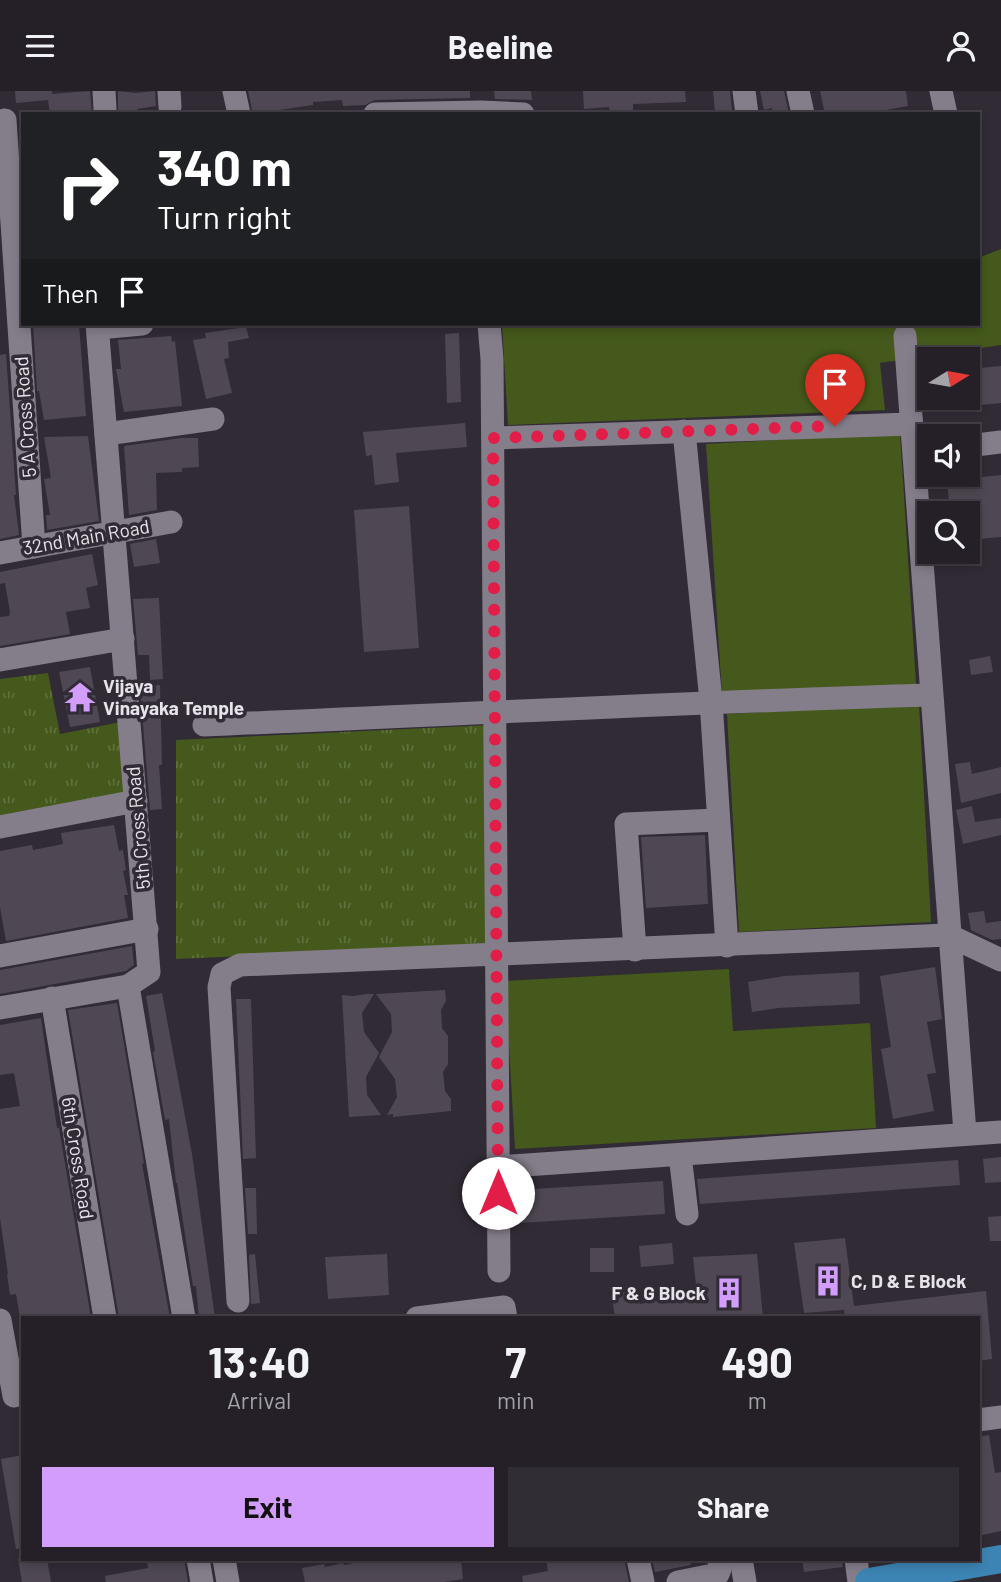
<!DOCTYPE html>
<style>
:root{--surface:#252028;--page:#312d34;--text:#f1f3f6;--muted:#a3a3a8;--line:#423e45;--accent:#d29dfd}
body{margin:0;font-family:Barlow,sans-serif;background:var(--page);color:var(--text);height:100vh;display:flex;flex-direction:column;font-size:26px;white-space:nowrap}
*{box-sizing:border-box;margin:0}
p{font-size:23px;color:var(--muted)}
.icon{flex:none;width:38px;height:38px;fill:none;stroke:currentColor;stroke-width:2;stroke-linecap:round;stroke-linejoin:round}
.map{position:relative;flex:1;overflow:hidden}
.panel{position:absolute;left:21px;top:1225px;width:959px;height:245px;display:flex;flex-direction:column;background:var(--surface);border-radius:0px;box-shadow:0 4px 10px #0003,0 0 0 2px var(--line)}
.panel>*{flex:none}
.top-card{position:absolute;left:21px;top:21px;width:959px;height:214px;border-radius:0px;box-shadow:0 4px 10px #0003,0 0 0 2px var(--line);background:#202124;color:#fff;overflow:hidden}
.needle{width:46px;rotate:79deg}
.fabs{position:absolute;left:917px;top:256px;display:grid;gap:14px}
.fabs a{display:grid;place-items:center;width:63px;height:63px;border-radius:0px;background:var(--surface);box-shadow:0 4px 10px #0003,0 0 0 2px var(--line);font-size:35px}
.pin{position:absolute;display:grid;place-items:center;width:60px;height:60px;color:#fff;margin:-72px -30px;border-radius:50% 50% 50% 0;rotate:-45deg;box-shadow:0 0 7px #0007}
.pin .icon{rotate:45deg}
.me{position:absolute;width:77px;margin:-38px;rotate:0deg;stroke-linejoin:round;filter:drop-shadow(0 0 5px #0008)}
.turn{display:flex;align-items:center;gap:24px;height:147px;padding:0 21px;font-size:32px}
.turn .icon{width:91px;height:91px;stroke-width:2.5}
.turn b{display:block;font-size:49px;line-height:60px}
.then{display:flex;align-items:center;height:66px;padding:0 21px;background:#0003;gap:14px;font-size:26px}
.eta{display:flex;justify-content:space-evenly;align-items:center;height:119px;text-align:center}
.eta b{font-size:42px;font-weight:700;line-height:49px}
.action{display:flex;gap:14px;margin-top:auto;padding:14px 21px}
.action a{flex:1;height:80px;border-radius:0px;background:var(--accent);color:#111;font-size:28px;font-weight:700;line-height:80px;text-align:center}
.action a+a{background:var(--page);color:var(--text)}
header{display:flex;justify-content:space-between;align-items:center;height:91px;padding:0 21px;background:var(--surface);font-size:32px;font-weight:700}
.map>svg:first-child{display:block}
.grass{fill:#44591b}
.park{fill:url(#park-tufts)}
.building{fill:#4f4854}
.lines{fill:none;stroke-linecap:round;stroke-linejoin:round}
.minor{stroke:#847d8a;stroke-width:23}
.major{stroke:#3c84b3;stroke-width:28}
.route{stroke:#e11d48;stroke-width:12;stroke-dasharray:0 21.6}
.labels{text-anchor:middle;stroke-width:7;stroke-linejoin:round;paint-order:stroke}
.street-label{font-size:19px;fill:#e7e3eb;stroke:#312b36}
.poi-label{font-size:19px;font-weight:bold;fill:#e7e3eb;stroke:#312b36;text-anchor:start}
</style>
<header><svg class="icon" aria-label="menu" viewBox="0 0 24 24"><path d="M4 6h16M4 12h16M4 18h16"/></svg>Beeline<svg class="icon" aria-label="person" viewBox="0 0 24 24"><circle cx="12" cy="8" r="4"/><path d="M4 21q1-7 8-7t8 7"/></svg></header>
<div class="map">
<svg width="1001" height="1491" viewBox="0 0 1001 1491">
<defs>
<pattern id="park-tufts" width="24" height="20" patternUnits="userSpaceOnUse" patternTransform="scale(1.75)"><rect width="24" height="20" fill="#44591b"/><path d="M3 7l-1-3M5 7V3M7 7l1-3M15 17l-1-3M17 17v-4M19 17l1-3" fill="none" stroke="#5f713c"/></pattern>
</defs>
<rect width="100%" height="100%" fill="#312b36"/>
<g class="grass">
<path d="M1001 158V254L880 272 885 319 508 334 502 233H978V167Z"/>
<path d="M900 342 916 593 722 604 706 353Z"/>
<path d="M919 613 931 831 739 841 727 623Z"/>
<path d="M729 878 733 940 870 932 876 1037 515 1058 505 890Z"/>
</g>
<g class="park">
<path d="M48 582 60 643 121 631 127 706 0 730V588Z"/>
<path d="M490 634 493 854 176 868V649Z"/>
</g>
<g class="building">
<path d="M15 0H52V3L90 0 92 23H50L48 9 16 12Z"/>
<path d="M118 0 135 2 155 0 156 15 137 18 138 23H118Z"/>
<path d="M248 0H470V7L375 9 365 14 343 15 342 9 313 11V14L253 23Z"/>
<path d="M494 0H531L532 9 495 8Z"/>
<path d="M583 0H685L686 11 633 13V23H610L609 16 584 18Z"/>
<path d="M713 0H730L732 19 715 21Z"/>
<path d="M760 0H784L789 23H773L772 17 764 19Z"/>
<path d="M820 0H906L908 15 864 23H825Z"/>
<path d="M33 233H79L86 325 44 329 39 300H37Z"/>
<path d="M246 236 249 247 228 251 229 267 224 268 232 302 206 308 193 249 206 247 205 242Z"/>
<path d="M459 242 461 311 447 312 445 243Z"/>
<path d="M171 245 172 251 175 250 182 315 124 321 116 278H121L118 249Z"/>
<path d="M6 263 16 404H14L19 444 0 448V264Z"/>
<path d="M1001 275V312L939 318 938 306H968V278Z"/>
<path d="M465 332 467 356 396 362 399 391 375 394 372 364 366 365 363 341Z"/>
<path d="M88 345 99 430 47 439 46 424H50L44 388 51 387 44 346Z"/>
<path d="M181 347H198L199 376 182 377V381L156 382 157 419 129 424 124 355Z"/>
<path d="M1001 384V446L968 449V422H950L947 390Z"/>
<path d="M409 415 419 557 364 561 354 419Z"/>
<path d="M156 448 160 472 134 476 130 453Z"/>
<path d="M92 463 98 494 86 497 90 517 66 521 70 543 0 555V526L9 525 10 521 5 492 0 493V481Z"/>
<path d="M159 507 163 588 150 589 149 564H138L133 508Z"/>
<path d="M990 565 993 581 971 584 969 569Z"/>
<path d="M90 576 100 631 70 636 59 581Z"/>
<path d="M160 594 162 674H159L162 718 150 719 140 596Z"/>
<path d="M970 671 972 683 1001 676V702L961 712 955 673Z"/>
<path d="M972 715 975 731 1001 727V744L963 753 956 719Z"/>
<path d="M114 734 119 760 123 759 126 779 123 780 128 804H124L128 827 6 850 0 816V760L32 754 33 759 63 753 61 742Z"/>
<path d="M705 744 708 813 646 817 641 746Z"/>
<path d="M984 820 986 832 1001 830V848L992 849 971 839 968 822Z"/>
<path d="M132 855 134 874 126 880 0 903V879Z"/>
<path d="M935 876 942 928 927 931 936 982 927 983 934 1020 893 1028 881 958 891 956 880 885Z"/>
<path d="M859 881 860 913 778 917 752 921 748 891 784 885Z"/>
<path d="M445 899 446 910 441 919 442 937 448 945V973L443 981 445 1000 451 1008V1020L393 1026V1023L387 1024 397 1006 395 988 379 966 392 941 391 923 376 903Z"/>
<path d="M162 902 192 1063 215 1227H199L196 1195H193L177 1092H176L169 1028 165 1029 153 961 155 960 146 905Z"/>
<path d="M367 903H374L362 922 364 941 379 962 366 986 367 1004 381 1024 349 1026 342 904 353 905Z"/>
<path d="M236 908H251L256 1067 243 1068Z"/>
<path d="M117 912 144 1072 142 1073 170 1227H119L68 919Z"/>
<path d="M41 927 57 1037H59L91 1227H20L16 1203 10 1204 7 1183H8L0 1127V1018L20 1015 14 982 0 984V934Z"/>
<path d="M1001 1066V1091L985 1092 983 1068Z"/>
<path d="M958 1069 960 1094 700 1113 697 1088Z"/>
<path d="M663 1090 665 1123 519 1132 517 1099Z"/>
<path d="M245 1097H256L257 1143H248Z"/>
<path d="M1001 1125V1150H990L988 1126Z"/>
<path d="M845 1147 854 1215 986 1200 992 1268 978 1270V1227H845L844 1219 804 1222 794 1152Z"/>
<path d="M672 1152 674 1173 641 1176 639 1155Z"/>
<rect x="590" y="1157" width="24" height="24"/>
<path d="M255 1163 260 1212 251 1213 249 1164Z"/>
<path d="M387 1163 389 1204 328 1208 325 1166Z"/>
<path d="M757 1163 763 1227H615L611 1200 637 1195 640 1213 697 1203 693 1166Z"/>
<path d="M989 1344 995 1382 1001 1381V1440L978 1445V1346Z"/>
<path d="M23 1364V1457L16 1458 1 1368Z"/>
<path d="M18 1468H47L51 1491H22Z"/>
<path d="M147 1468H184L188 1491H106L105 1485 148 1477Z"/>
<path d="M374 1468H461L463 1488 444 1491H305L302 1477 324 1473 325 1476 343 1472 344 1474Z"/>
<path d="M546 1468H624L629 1491H523L522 1485 548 1480Z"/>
<path d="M652 1468H690L691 1474 655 1481Z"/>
<path d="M802 1468H842L843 1476 804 1481Z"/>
</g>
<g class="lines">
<g class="minor">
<path d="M104 0 105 18"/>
<path d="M169 0 170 16"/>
<path d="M234 0 239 23"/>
<path d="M744 0 747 23"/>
<path d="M798 0 803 23"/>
<path d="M941 0 946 23"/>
<path d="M375 23 481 21 523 23"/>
<path d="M5 29 34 456"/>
<path d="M97 233 149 881 128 895 184 1227"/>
<path d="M489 233 492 268 499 1180"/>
<path d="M98 237 142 233"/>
<path d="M905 245 965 1042"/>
<path d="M684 340 711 610 727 855"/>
<path d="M106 343 213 328"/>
<path d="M493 347 911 333"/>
<path d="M968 355 1001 351"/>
<path d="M0 462 171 431"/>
<path d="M0 569 123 548"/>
<path d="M204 634C447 624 689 611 931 604"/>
<path d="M0 736 136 710"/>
<path d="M635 859 626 733 718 729"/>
<path d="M0 865 147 838"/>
<path d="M52 907 105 1227"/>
<path d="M0 917 128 895"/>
<path d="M680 1064 687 1123"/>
<path d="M498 1076 1001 1041"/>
<path d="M238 1210 219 896 222 883 240 874 948 844 1001 869"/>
<path d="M417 1227 504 1216 506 1227"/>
<path d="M0 1229 14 1305"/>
<path d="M978 1329 1001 1326"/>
<path d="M198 1468 202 1491"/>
<path d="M224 1468 228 1491"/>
<path d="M638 1468 643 1491"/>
<path d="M741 1468 745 1491"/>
<path d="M856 1468 859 1491"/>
<path d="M678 1491 718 1483 720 1478 719 1468"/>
</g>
<path class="major" d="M869 1491 1001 1468"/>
</g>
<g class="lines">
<path class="route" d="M498 1102 493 347 835 335"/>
</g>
<defs>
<g id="temple-bare" transform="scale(2.415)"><path d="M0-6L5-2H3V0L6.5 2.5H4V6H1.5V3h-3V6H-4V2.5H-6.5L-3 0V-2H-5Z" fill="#d29dfd" stroke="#312b36" stroke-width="2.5" paint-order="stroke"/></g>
<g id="building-bare" transform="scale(2.415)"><path d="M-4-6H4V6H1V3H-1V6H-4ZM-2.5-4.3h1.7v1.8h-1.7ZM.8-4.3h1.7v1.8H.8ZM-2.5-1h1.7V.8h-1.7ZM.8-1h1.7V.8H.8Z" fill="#d29dfd" stroke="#312b36" stroke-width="2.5" paint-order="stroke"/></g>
</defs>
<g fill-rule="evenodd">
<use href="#temple-bare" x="80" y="606"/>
<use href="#building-bare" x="828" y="1190"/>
<use href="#building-bare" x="729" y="1202"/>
</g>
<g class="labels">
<g class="street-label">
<text transform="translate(25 326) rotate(-94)" y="7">5 A Cross Road</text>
<text transform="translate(86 446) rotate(-10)" y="7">32nd Main Road</text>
<text transform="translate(138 737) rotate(-95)" y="7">5th Cross Road</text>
<text transform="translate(78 1067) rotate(81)" y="7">6th Cross Road</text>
</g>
<g class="poi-label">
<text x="103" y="602">Vijaya<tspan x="103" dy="22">Vinayaka Temple</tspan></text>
<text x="851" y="1197">C, D &amp; E Block</text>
<text x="706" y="1209" text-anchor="end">F &amp; G Block</text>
</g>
</g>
</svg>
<div class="fabs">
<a><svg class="needle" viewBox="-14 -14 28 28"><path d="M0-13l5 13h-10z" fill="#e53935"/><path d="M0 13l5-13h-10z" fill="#a3a3a8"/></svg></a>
<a><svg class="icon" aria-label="sound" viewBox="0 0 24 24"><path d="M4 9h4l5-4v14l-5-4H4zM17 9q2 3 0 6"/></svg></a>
<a><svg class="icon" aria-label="search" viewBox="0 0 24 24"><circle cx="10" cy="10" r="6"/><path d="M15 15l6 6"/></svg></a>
</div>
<div class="pin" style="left:835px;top:335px;background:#d93025"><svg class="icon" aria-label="arrive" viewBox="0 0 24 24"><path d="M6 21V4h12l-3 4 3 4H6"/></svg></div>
<svg class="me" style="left:498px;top:1102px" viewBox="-20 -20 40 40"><circle r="19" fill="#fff"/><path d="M0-13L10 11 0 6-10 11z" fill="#e11d48"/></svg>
<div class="top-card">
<div class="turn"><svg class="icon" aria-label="right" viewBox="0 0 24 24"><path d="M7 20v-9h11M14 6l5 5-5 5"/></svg><div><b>340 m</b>Turn right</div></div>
<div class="then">Then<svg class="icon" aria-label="arrive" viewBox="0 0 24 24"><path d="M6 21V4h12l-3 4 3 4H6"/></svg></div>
</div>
<section class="panel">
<div class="eta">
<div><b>13:40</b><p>Arrival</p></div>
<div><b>7</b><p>min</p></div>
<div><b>490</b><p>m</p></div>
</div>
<div class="action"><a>Exit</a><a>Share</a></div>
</section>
</div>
